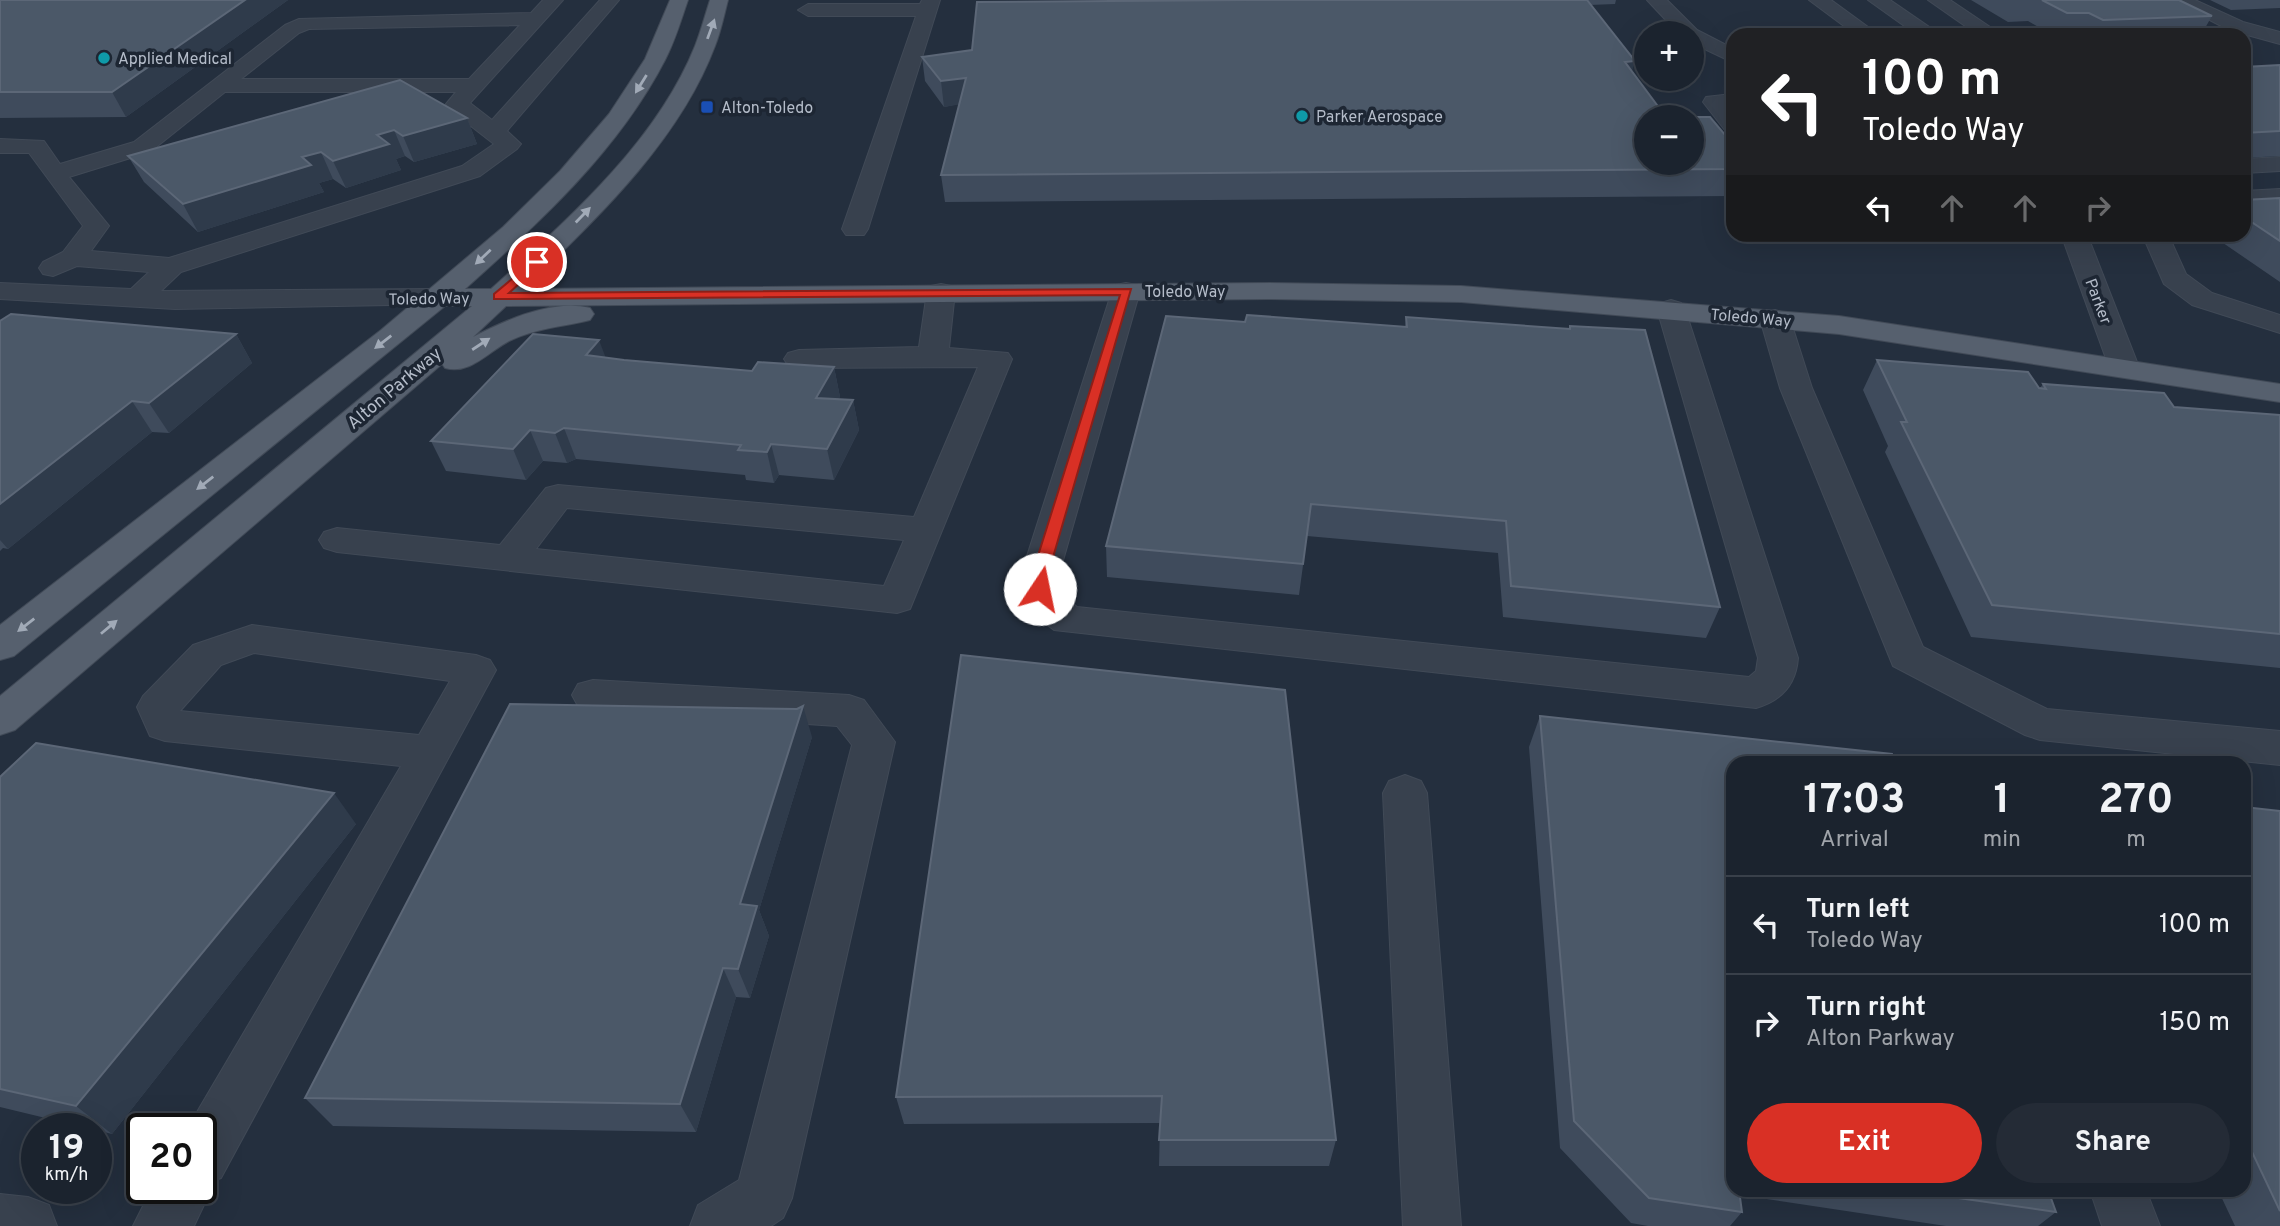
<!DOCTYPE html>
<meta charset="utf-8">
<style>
:root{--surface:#1b232e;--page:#242b36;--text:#f1f3f6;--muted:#a0a4aa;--line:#39404a;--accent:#d93025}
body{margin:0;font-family:Overpass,sans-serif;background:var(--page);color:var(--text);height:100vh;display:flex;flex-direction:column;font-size:26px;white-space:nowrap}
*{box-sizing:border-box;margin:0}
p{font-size:23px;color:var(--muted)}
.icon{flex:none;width:38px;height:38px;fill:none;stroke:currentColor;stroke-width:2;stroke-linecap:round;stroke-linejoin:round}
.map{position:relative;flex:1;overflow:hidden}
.sheet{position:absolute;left:1726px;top:756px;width:525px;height:441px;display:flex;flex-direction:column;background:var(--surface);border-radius:21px;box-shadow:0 7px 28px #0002,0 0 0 2px var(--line)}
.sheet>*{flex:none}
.guide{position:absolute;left:1726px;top:28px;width:525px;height:214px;border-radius:21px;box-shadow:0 7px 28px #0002,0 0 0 2px var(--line);background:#202124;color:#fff;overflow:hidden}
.buttons{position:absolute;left:1634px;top:21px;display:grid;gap:14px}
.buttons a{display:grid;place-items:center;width:70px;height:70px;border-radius:50%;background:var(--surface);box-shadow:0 7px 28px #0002,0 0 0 2px var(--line);font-size:35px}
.speed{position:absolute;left:21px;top:1113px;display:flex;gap:14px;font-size:35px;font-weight:700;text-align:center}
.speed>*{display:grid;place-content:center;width:91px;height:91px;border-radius:50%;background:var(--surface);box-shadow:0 7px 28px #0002,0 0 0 2px var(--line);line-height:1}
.speed small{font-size:18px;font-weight:400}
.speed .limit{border:4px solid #111;border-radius:10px;background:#fff;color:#111}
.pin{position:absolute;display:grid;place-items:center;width:60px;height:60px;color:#fff;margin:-30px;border:4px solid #fff;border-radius:50%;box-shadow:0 2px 7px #0007}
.me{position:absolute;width:77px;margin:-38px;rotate:11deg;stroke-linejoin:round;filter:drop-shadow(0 0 5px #0008)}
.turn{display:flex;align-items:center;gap:24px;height:147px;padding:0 21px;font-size:32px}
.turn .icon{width:91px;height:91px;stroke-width:2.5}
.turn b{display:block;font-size:49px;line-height:60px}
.lanes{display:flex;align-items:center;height:66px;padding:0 21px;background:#0003;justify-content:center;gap:35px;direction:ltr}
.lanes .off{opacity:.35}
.eta{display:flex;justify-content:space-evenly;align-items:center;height:119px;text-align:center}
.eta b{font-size:42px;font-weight:700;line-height:49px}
.primary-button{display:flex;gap:14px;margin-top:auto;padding:14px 21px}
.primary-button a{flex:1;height:80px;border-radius:42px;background:var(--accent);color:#fff;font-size:28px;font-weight:700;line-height:80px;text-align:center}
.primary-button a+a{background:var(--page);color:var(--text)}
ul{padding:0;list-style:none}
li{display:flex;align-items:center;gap:21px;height:98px;padding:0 21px;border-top:2px solid var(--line)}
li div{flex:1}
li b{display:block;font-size:26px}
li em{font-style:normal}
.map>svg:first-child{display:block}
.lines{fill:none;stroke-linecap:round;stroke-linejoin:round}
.minor-casing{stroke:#414a57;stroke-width:2}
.major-casing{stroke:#414a57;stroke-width:2}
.minor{fill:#38414e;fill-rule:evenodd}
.major{fill:#56606e;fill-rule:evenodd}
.wall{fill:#3f4b5c}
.shaded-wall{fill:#2f3b4b}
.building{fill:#4b5868;stroke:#5c6777;stroke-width:2;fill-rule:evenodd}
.oneway{fill:#a1aab7}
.route{fill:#d93025;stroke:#8d1f18;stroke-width:2}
.culture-dot{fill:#0f9aa8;stroke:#1d2633;stroke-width:2.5}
.transit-dot{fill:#1a4fb4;stroke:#1d2633;stroke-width:2.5}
.labels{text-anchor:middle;stroke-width:7;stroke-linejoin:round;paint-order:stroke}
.far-poi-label{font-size:16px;fill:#b4bcc9;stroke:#1d2633;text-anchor:start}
.far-street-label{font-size:16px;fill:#b4bcc9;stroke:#1d2633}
.street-label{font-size:18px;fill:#b4bcc9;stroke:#1d2633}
</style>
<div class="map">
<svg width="2280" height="1226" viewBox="0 0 2280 1226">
<rect width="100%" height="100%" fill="#242f3e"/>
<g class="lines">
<g class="minor-casing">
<g id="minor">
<path d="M543 0H563L470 103 492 120 600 0H619L507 131 521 144 517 149 480 176 181 272 161 291 435 289 445 292 449 298 445 304 175 309 0 299V283L131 289 149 272 77 266 53 276 43 274 39 268 43 262 63 252 83 226 29 153H0V139L44 141 60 164 134 142 285 25 299 19 531 13ZM520 25 469 79H241L299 33 309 29ZM225 92H456L446 104 449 109 494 144 462 166 169 258 91 251 109 226 69 177 150 152Z"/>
<path d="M922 0H940L868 229 864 235H846L842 229 916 16H808L798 10 808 4H920Z"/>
<path d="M1647 0H1667L1697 30 1732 48V62L1692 43V33H1678Z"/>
<path d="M1809 0H1831L1879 35H1856Z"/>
<path d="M1868 0H1890L1941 35H1917Z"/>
<path d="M1928 0H1950L2002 35H1978Z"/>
<path d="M2171 0H2195L2243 22 2280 32V44L2229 30Z"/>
<path d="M1732 94V131L1724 129 1703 102 1706 97Z"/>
<path d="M2280 157V171L2244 173V159Z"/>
<path d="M2280 189V205H2244V191Z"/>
<path d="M2061 234H2087L2139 367 2135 373 2124 376 2113 373 2109 367Z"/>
<path d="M2142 234H2168L2186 274 2212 293 2280 315V333L2192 305 2164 284Z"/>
<path d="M1126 283 1136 285 1140 291 1058 578 1061 594 1077 607 1749 677 1756 671 1758 658 1657 309 1661 303 1671 300 1681 303 1685 309 1798 658C1796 685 1781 701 1756 708L1054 630C1036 617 1023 600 1020 578L1112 291 1116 285Z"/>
<path d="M941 284 951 286 955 292 949 348 1008 353 1012 359 910 609 897 613 337 552 324 548 319 540 324 532 337 528 500 545 546 488 558 485 914 517 978 367 799 368 788 365 784 359 788 353 799 350 919 347 927 292 931 286ZM567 508 904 540 884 586 536 549Z"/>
<path d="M1775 310 1785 313 1790 319 1812 388 1923 647 2047 709 2280 731V765L2040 740 2025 735 1893 666 1780 388 1760 319 1765 313Z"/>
<path d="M252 625 476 655 490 660 496 670 221 1178 210 1182 212 1188 194 1226H133L152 1188H201V1129H187L401 766 165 741 150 736 137 707 143 696 193 645ZM254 653 450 681 419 735 180 711 221 665Z"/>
<path d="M593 680 849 695 864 700 895 742 792 1198 783 1218 771 1226H690L698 1205 739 1180 852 745 837 726 593 710 578 706 572 695 578 684Z"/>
<path d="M1405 775 1421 781 1427 793 1461 1226H1403L1383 793 1389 781Z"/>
<path d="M2090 1190H2146L2160 1226H2102Z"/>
<path d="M0 1194 28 1197 49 1205 57 1226H0Z"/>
</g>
</g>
<g class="major-casing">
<path id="major" d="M670 0H688C681 20 675 41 665 60 618 151 540 222 465 289H491C567 220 656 143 695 46 701 31 705 15 710 0H728C724 15 721 31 715 46 679 142 596 219 524 289L1269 283 1461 286 1839 316 2280 384V402L1839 334 1461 302 1269 299 506 306 473 337C505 320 553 299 590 308L594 314 590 320C562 327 536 328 509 341 488 352 470 375 445 368L442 364 15 730 0 735V696L472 306H445L14 656 0 660V625L381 330 503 227 560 171 609 114 645 59Z"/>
</g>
<use href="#minor" class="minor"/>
<use href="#major" class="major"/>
</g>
<g class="wall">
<path d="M0 0H288L126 117 0 118Z"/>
<path d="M1245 0H1616L1615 4 1590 5 1632 71 1666 117 1732 143V196L945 202 941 175 959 104 944 107 925 81 922 57 972 50Z"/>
<path d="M1971 0H2179L2212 16 2201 35H2052L2028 21 2008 22Z"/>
<path d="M2210 0H2280V8L2231 10Z"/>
<path d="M2280 65V156L2244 158V67Z"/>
<path d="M467 118 477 144 414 162 405 156 396 159 401 170 346 188 333 179 319 183 324 192 198 232 144 182 128 156Z"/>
<path d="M2280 198V282L2210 234H2244V200Z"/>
<path d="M1406 317 1569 329 1570 326 1720 607 1706 638 1503 617 1498 553 1307 536 1299 595 1107 577 1106 546 1245 322 1405 327Z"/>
<path d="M0 321 236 334 252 363 169 433 152 432 8 549 3 548 0 551Z"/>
<path d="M606 358 752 371 834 367 840 397 838 399 853 400 859 430 834 480 779 475 774 483 746 480 745 475 576 459 567 463 543 461 526 480 446 471 431 441Z"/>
<path d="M1877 360 2040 388 2043 384 2174 407 2280 415V668L1971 637 1885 452 1888 446 1863 390Z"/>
<path d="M961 655 1336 1140 1329 1166H1159L1160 1123 904 1124 896 1097Z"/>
<path d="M1540 716 1732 763V1190H2048L2056 1212 2038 1226H1946L1740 1195 1742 1212 1730 1226H1648L1631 1223 1560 1148 1529 747Z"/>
<path d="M812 737 759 910 769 936 750 998 736 997 696 1132 333 1126 305 1098Z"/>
<path d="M0 777 356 824 112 1134 96 1130V1129H91L0 1107Z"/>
<path d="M2244 807 2280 811V1226H2235L2218 1190H2244Z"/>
</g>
<g class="shaded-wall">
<path d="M245 0H288L126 117 112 92Z"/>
<path d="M1635 61 1628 85 1625 62Z"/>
<path d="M966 78 968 103 944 107 941 81Z"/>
<path d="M467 118 477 144 414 162 403 136Z"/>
<path d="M394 130 405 156 396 159 401 170 346 188 333 161 377 135Z"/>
<path d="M321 152 333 179 319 183 324 192 198 232 183 204 302 157Z"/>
<path d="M236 334 252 363 169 433 149 403Z"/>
<path d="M599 340 610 369 586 355Z"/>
<path d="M834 367 840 397 823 428 816 398Z"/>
<path d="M853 400 859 430 834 480 827 449Z"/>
<path d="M132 401 152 432 8 549 0 540V504Z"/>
<path d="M564 428 576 459 567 463 555 433Z"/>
<path d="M530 430 543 461 526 480 513 449Z"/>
<path d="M771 444 779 475 774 483 767 452Z"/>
<path d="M803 706 812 737 759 910 769 936 750 998 738 969 740 904Z"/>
<path d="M334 793 356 824 112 1134 76 1106Z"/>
<path d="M723 968 736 997 696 1132 680 1104Z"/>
</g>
<g class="building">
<path d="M0 0H245L112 92H0Z"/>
<path d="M1246 0H1587L1635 61 1625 62 1666 117H1710L1732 143V169L941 175 966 78 941 81 922 57 972 50 977 2ZM1647 117H1692V163H1647Z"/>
<path d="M2042 0H2179L2212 16 2103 20 2089 13H2067Z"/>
<path d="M2280 65V131L2244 133V67Z"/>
<path d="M400 80 467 118 403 136 394 130 377 135 389 144 333 161 321 152 302 157 311 165 183 204 128 156Z"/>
<path d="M2280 198V241L2244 217V200Z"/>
<path d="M11 314 236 334 149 403 132 401 0 504V321Z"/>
<path d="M1247 315 1407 327 1406 317 1570 329V326L1645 330 1720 607 1511 586 1506 521 1311 504 1303 564 1106 546 1166 316 1245 322Z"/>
<path d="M533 334 599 340 586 355 624 360 752 371 758 362 834 367 816 398 853 400 827 449 771 444 767 452 738 450 741 445 564 428 555 433 530 430 513 449 431 441Z"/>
<path d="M1877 360 2028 372 2039 388 2046 389 2043 384 2164 393 2174 407 2280 415V634L1992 605 1901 422H1907Z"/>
<path d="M961 655 1285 690 1336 1140H1159L1162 1096 896 1097Z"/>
<path d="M510 704 797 709 803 706 740 904 757 906 738 969 723 968 680 1104 305 1098Z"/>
<path d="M1540 716 1892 754 1895 763H1732V1190H1739L1742 1212 1649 1198 1574 1121Z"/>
<path d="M36 743 334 793 76 1106 0 1089V777Z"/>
<path d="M2244 807 2280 811V1211L2244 1135Z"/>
<path d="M1902 1190H2048L2056 1212Z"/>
</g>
<defs><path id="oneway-solid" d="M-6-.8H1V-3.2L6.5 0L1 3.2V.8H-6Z" transform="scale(1.75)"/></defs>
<g class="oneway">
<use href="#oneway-solid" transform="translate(711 29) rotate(-70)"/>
<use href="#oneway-solid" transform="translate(641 84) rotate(122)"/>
<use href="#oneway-solid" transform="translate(583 215) rotate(-46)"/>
<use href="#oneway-solid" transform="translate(483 257) rotate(137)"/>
<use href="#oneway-solid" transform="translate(383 342) rotate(142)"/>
<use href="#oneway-solid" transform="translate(481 344) rotate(-33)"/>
<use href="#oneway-solid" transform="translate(205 483) rotate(142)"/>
<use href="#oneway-solid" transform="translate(26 625) rotate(142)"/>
<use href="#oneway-solid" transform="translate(109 627) rotate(-40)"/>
</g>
<path class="route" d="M537 258 541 259V264L509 293 1131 289 1047 578 1045 592H1034L1031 578 1120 295 494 299V294Z"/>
<g class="culture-dot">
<circle cx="104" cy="58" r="7"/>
<circle cx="1302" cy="116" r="7"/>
</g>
<rect class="transit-dot" x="700" y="100" width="14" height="14" rx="3.5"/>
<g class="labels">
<g class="far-poi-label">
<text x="118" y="64">Applied Medical</text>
<text x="721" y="113">Alton-Toledo</text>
<text x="1316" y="122">Parker Aerospace</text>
</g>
<g class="far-street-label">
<text x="1185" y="297">Toledo Way</text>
<text transform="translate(429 298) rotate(-1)" y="6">Toledo Way</text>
<text transform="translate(2099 301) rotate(69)" y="6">Parker</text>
<text transform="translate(1751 317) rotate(5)" y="6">Toledo Way</text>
</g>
<g class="street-label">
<text transform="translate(394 388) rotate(-40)" y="6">Alton Parkway</text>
</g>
</g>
</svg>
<div class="buttons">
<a>+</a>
<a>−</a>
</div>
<div class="speed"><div>19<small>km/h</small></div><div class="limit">20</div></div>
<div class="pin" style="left:537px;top:262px;background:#d93025"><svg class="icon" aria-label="arrive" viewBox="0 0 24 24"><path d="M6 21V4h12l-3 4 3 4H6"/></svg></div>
<svg class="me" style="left:1040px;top:589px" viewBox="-20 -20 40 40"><circle r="19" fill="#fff"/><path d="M0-13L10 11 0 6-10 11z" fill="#d93025"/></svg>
<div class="guide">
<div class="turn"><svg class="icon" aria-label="left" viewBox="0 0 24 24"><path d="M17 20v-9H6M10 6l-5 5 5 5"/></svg><div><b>100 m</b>Toledo Way</div></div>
<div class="lanes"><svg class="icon" aria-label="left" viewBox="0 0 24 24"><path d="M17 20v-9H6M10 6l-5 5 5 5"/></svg><svg class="icon off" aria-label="ahead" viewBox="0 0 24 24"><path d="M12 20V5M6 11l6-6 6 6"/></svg><svg class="icon off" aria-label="ahead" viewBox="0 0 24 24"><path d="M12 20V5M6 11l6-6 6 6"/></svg><svg class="icon off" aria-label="right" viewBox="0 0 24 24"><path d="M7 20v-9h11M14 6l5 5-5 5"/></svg></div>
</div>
<section class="sheet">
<div class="eta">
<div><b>17:03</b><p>Arrival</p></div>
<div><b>1</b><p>min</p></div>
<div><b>270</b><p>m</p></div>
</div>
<ul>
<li><svg class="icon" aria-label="left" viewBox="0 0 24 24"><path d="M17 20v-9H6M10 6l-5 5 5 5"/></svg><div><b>Turn left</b><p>Toledo Way</p></div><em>100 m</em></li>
<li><svg class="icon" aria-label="right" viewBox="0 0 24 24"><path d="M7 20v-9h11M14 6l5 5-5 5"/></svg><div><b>Turn right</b><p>Alton Parkway</p></div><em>150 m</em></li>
</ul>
<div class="primary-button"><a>Exit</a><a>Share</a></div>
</section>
</div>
